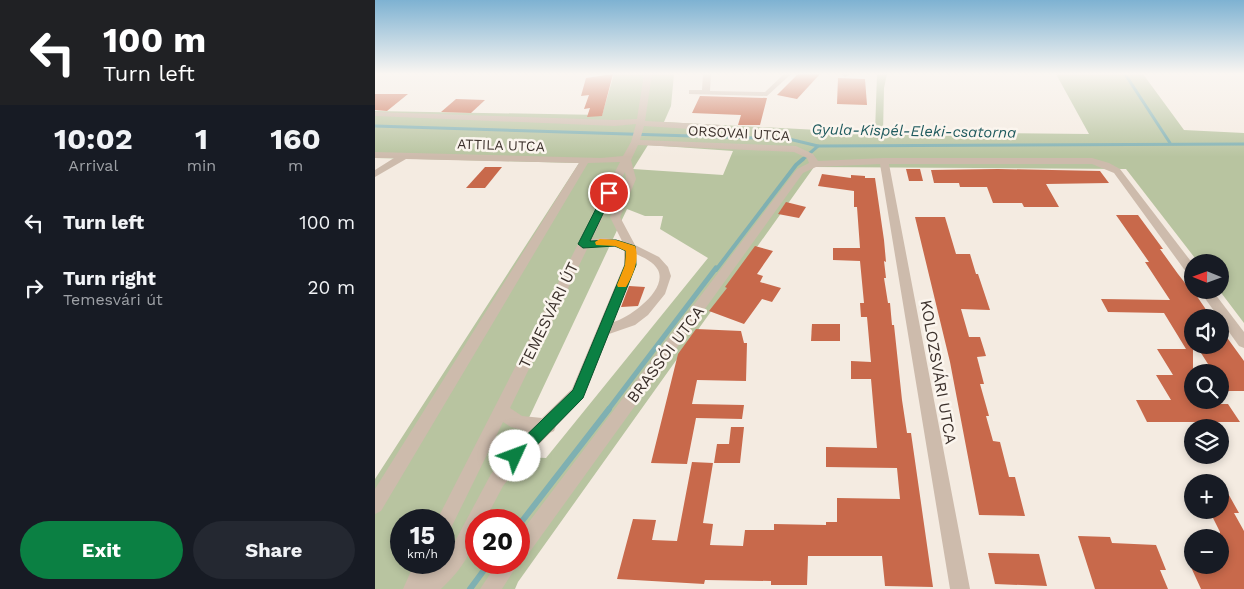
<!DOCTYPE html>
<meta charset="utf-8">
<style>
:root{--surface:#171b24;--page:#242831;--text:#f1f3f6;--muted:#9ea1a6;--accent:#0b8043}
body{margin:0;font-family:"Work Sans",sans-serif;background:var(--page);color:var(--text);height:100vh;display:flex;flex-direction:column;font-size:19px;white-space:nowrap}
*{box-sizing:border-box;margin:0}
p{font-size:16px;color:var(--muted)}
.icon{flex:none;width:28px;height:28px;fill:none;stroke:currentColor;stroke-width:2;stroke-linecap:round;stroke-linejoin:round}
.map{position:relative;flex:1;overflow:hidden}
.panel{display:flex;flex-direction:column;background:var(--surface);width:375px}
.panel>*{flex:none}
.guide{background:#202124;color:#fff;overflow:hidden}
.needle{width:32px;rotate:271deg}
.tools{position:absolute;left:809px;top:254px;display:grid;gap:10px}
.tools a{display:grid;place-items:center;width:45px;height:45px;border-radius:50%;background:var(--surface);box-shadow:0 2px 8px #0003;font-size:25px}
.speed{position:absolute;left:15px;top:509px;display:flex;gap:10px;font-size:25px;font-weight:700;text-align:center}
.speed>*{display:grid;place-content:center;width:65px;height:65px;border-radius:50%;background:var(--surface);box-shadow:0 2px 8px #0003;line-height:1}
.speed small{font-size:12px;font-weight:400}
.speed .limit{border:8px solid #d22;background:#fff;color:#111}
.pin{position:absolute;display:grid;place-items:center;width:42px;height:42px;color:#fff;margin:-21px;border:2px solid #fff;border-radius:50%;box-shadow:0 1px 5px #0007}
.me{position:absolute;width:55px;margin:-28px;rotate:47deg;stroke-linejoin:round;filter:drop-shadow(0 0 4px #0008)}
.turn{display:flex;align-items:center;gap:18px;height:105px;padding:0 20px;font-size:22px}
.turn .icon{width:65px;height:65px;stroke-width:2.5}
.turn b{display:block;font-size:35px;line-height:42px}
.eta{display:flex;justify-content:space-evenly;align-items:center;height:85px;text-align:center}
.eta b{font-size:30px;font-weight:700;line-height:35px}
.button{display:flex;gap:10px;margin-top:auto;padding:10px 20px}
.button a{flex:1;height:58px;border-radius:30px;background:var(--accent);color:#fff;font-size:20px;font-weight:700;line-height:58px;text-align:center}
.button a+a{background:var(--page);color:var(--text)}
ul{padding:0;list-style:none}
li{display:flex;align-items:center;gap:15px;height:65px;padding:0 20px}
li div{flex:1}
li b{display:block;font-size:19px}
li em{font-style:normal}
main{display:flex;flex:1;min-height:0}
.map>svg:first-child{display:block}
.green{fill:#b8c4a0;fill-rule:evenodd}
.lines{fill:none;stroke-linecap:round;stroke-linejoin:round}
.stream-far3{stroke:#7fb0b2;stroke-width:3}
.stream-far2{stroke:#7fb0b2;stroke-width:4}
.stream-far1{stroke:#7fb0b2;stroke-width:5}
.stream{stroke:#7fb0b2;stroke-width:6}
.building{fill:#c8694b}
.minor{fill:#cdbbac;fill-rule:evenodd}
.route{fill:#0b8043;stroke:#07532c}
.slow{fill:#f59e0b}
.labels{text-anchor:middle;stroke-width:5;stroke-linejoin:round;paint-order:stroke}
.far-street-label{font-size:14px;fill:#3b302b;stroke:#fbf5ee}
.far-water-label{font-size:15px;font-style:italic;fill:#1f5a5e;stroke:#fbf5ee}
.street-label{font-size:16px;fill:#3b302b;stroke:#fbf5ee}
</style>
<main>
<section class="panel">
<div class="guide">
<div class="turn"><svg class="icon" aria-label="left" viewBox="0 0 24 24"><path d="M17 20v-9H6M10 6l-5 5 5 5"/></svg><div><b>100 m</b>Turn left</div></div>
</div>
<div class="eta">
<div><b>10:02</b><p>Arrival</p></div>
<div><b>1</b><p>min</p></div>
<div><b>160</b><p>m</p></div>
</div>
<ul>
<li><svg class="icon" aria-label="left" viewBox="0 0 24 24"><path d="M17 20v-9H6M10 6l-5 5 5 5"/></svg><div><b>Turn left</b></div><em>100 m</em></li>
<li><svg class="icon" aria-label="right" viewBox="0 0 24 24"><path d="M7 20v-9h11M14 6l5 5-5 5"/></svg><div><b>Turn right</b><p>Temesvári út</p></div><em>20 m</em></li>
</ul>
<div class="button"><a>Exit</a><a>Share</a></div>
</section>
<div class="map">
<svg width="869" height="589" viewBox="0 0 869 589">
<rect width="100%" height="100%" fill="#f4ebe1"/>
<path class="green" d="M239 74H299L296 106 289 122 500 133 502 74H512L509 88 508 132 714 134 681 74H768L809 130 869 133V323L844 290 845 262H823L751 169 439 167 143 582 140 589H0V479L204 163 0 158V111L227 115ZM273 145 358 151 348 175 258 169ZM252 209 270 216H288L285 229 333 258 171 458 136 456ZM26 520H69V562H26ZM101 520H144V562H101Z"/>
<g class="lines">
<g class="stream-far3">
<path d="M750 74 795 143"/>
<path d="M0 126 414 139 443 146 869 144"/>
<path d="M427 160 443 146"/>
</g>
<path class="stream-far2" d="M341 270 421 165 428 159"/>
<path class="stream-far1" d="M233 410 341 268"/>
<g class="stream">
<path d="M144 525 234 409"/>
<path d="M95 589 115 562"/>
</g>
</g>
<g class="building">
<path d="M238 74 227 116 212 117 215 108 209 109 214 95 206 96 211 78Z"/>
<path d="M423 74H445L422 99 402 95Z"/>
<path d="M463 78 490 79 492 105 462 104Z"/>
<path d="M0 94H33L12 111 0 110Z"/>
<path d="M325 96 392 98 385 125H363L366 115 317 113Z"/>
<path d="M81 99 110 100 96 113 66 112Z"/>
<path d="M110 167H127L110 188H91Z"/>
<path d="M531 169H545L548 181H534Z"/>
<path d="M623 169 725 171 734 183 671 184 684 207H649L647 203H618L612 187H585L584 183H559L556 170Z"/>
<path d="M447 174 476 178V175L490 176V178H500L509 240 511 262 509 261 511 278H509L513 303H515L517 325H519L527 400 532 433H536L558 587 510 586 507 556H433L432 585H396V581L330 580 329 584 242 579 258 519 281 520 277 540 302 541 317 462 338 463 328 523 338 524 335 545 368 546 370 530H399V524L451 525V522H462V498L525 499 522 468 451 467V447L502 448 496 379H476V361L496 362 492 317H486L485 303H489L485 261 458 260V248H485L482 207H479V191L443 186Z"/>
<path d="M411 202 431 207 424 218 403 214Z"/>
<path d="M741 215H763L788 249H785L803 274 817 292H819L834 314 818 313V404H853L865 422H772L761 400H796L781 375H798L782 349H811L789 313 733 312 726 299 795 300 770 262H774Z"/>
<path d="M540 217H570L581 254H595L601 274H603L615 310 586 309 594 337H605L611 356 602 357 609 384H605L614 416H611L618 441 625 442 634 477H640L650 516 604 515 575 362Z"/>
<path d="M380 246 398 251 382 274 388 276 385 282 406 288 397 302 387 299 369 324 334 311 352 288 350 287Z"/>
<path d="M254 286 270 287 263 306 246 307Z"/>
<path d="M437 324H465V341H436Z"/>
<path d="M845 328 869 361V391H845V372H838L821 345 845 346Z"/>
<path d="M321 329 366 331 369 343H372L371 381 322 380 317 404 369 405 367 419 321 418 312 464 276 463 303 354Z"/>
<path d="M356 427H369L365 463H339L342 444H354Z"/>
<path d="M845 479 864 513H859L869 531V589H826L815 565H845V532L834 510H845Z"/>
<path d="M703 536 735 537 737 543 781 545 791 570H785L793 589H720Z"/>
<path d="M613 553 664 554 672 586 620 584Z"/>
</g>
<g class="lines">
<g class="minor">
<path d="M269 74H277L270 121 346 125 350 128 346 131 269 126 265 140 421 146 438 154 443 161 509 158H717L734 163 745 169 818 264V277L814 276 739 173 717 164H514L595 589H575L505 164 441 167 428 173 151 557 144 559V535L422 169 434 163 432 158 419 152 263 145 256 160 261 179 245 217 260 245 284 257 293 267 296 276 290 294 273 315 260 325 234 334 208 398 181 426 179 431 175 433 147 462 128 486 110 520H101C101 550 87 569 66 589H28L40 562H59L55 573 66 562H69L116 474 135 450 154 432 136 427 128 422 75 530 69 533V520H62L63 518 245 162 213 163 6 511 0 514V489L204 163 31 159 0 177V170L19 158H0V152L226 158 248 156 256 142 261 124 240 126 0 116V112L240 120 262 119ZM250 172 251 179 235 217 247 241 231 238 217 239ZM220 246H235L249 249V265L197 389 167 418 147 416 135 408 213 247ZM261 254C268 257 279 262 283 270 293 290 254 318 238 322L261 265Z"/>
<path d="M328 74H336L335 91 390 92 409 74H416L392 96 314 94V90H327Z"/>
<path d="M466 74H474V75L470 77Z"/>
<path d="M824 290H837L869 332V348L864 346Z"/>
<path d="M144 560V562L127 589H105L123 562H144Z"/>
</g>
</g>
<linearGradient id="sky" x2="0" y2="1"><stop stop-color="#7eb2d2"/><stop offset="0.47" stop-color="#faf6f2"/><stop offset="1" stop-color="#faf6f2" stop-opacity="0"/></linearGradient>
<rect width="869" height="157" fill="url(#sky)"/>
<path class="route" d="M234 190 238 193 215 241 241 240 260 246 261 265 208 398 146 461 140 463 135 461 133 456 135 451 198 390 250 265 251 251 240 246 208 248 203 244 229 193Z"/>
<path class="slow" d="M225 239 241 240 260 246C265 259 258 276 251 287H243L242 285 250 265 251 251 240 246 221 245 220 242Z"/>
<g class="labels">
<g class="far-street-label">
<text transform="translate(364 133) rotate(3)" y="5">ORSOVAI UTCA</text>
<text transform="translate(126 145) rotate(2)" y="5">ATTILA UTCA</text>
</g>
<g class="far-water-label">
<text transform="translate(539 131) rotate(1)" y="5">Gyula-Kispél-Eleki-csatorna</text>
</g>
<g class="street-label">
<text transform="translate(173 315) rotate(-64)" y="6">TEMESVÁRI ÚT</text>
<text transform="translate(290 354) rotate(-53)" y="6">BRASSÓI UTCA</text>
<text transform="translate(564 372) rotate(80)" y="6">KOLOZSVÁRI UTCA</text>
</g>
</g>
</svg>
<div class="tools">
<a><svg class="needle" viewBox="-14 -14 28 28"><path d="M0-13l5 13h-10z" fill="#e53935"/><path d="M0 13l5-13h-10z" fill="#9ea1a6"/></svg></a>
<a><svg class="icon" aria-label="sound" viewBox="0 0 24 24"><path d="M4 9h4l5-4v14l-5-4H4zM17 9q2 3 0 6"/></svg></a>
<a><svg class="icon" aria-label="search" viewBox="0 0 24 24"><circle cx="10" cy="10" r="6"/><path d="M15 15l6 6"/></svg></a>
<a><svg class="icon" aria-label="layers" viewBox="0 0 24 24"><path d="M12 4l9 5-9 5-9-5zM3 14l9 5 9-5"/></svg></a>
<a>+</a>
<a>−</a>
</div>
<div class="speed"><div>15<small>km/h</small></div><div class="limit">20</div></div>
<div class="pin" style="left:234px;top:193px;background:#d93025"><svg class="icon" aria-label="arrive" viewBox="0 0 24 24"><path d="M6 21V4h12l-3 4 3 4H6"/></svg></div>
<svg class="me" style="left:140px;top:456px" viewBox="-20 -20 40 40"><circle r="19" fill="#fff"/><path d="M0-13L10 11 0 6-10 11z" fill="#0b8043"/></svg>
</div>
</main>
